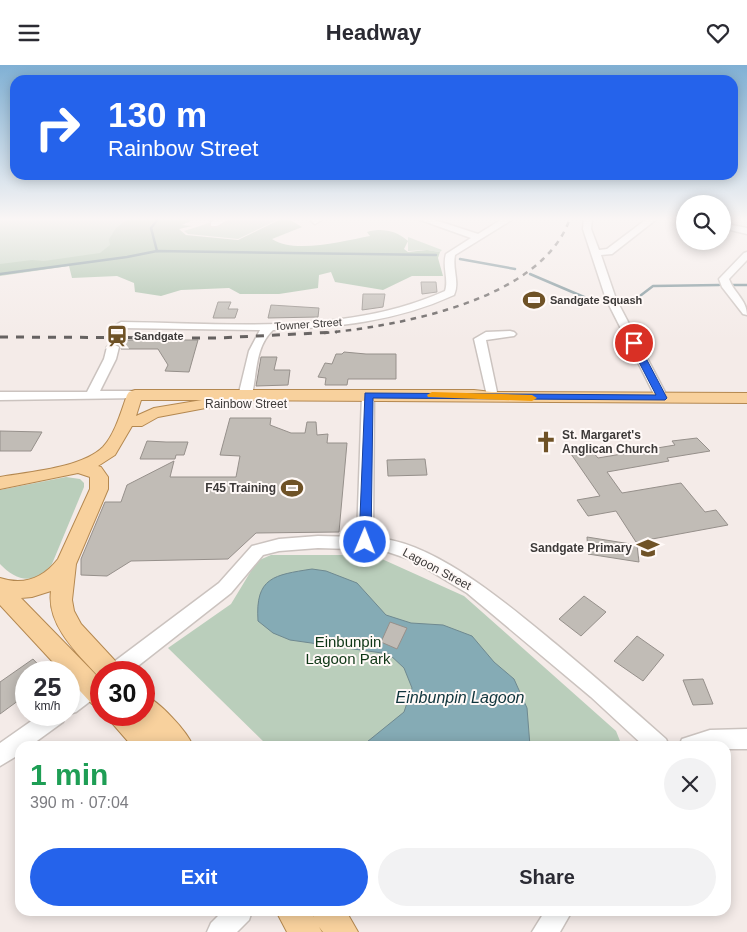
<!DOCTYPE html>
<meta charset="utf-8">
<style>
:root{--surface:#fff;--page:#f2f2f3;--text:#2b2b33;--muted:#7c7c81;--accent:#2563eb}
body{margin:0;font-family:Arial,sans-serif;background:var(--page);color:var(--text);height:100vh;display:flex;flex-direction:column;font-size:19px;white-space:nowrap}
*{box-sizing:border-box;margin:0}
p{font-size:16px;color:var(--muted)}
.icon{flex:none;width:28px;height:28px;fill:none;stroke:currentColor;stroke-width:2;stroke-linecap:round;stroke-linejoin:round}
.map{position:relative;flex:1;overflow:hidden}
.sheet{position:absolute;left:15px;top:676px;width:716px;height:175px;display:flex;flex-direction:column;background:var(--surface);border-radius:15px;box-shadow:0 2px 12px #0003}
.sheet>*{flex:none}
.top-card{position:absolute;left:10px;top:10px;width:728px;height:105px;border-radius:15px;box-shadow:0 2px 12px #0003;background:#2563eb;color:#fff;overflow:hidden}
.buttons{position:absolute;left:676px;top:130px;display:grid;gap:10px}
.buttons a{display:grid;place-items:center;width:55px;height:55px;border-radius:50%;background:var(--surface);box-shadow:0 2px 12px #0003;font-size:25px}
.speed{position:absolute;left:15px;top:596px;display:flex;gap:10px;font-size:25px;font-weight:700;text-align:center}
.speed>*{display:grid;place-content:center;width:65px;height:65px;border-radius:50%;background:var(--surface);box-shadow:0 2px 12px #0003;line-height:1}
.speed small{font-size:12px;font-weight:400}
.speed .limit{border:8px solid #d22;background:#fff;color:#111}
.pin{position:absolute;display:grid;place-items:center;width:42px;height:42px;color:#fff;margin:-21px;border:2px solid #fff;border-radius:50%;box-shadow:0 1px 5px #0007}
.me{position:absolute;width:55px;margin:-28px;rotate:1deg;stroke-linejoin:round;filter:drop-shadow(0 0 4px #0008)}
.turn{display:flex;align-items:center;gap:18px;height:105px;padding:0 15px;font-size:22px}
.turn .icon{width:65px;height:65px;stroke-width:2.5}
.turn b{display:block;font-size:35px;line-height:42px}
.round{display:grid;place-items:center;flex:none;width:52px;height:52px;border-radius:26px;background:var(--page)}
.summary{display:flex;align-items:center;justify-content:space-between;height:85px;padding:0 15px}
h1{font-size:30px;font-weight:800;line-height:38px;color:#1e9e55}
.cta{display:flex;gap:10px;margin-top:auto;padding:10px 15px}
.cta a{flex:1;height:58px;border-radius:30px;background:var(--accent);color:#fff;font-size:20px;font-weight:800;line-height:58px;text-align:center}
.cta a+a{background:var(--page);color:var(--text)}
header{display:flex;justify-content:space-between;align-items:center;height:65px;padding:0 15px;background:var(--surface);font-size:22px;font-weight:800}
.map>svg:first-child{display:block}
.green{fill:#bacebb}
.forest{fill:#a4bea6}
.water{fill:#85abb5;stroke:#6f8990}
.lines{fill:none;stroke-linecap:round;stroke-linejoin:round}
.stream{stroke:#6f8990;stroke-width:2.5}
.building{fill:#c1bcb6;stroke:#96908b}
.minor-casing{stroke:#cbc3bf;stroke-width:3}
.major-casing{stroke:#b48850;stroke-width:2}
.minor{fill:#fff;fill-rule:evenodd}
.major{fill:#f8d19d;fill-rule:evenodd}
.rail-far1{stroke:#625e5d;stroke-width:2.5;stroke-dasharray:5.5 5.5;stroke-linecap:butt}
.rail{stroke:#625e5d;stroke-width:3;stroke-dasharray:8 8;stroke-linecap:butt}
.route{fill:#2563eb;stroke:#184099}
.slow{fill:#f59e0b}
.labels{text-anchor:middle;stroke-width:4;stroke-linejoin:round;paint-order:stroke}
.far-poi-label{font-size:11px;font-weight:bold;fill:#3d3a39;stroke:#fff9f7;text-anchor:start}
.far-street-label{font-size:11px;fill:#3d3a39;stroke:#fff9f7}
.street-label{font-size:12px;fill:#3d3a39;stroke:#fff9f7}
.poi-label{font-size:12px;font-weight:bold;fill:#3d3a39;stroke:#fff9f7;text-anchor:end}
.near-park-label{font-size:15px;fill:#0e3615;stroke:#fff9f7}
.near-water-label{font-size:16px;font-style:italic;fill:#0f343c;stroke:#fff9f7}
</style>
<header><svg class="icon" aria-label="menu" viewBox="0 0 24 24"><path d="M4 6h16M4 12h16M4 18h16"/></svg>Headway<svg class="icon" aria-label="heart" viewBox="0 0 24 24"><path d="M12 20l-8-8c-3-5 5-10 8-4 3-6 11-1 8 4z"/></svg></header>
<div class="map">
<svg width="747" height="867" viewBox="0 0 747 867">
<rect width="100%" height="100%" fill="#f4ebe8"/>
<g class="green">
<path d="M0 153H153L147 181 0 206Z"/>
<path d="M233 153H281L238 174 188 169 184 166 209 158 214 161Z"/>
<path d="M408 172 442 185 440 187 427 185 408 186Z"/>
<path d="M66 412 80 414 84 418V422L52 499C35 520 17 517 0 499V425Z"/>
<path d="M271 490H373L464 531 616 666 622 681H268L168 583 231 539 257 496Z"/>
</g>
<path class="forest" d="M130 153H197L182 160 192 161 179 164 186 170 238 175 283 153H287L302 162 272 174C294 189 344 176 370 171L367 167C382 163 395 165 408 176L404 184 408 187 427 185 440 187 438 193 443 211H412L383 225 335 217 331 207 319 210 318 223 279 229H240L229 223 181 225 161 231 135 227 134 218 117 211 72 213 69 201 0 211V199L32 195 44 196 100 188 110 180 109 174 116 163Z"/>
<path class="water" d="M312 504 326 506 357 518 386 550 411 558 443 560 472 571 494 597 514 614 527 643 530 681H362L404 647 412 623 404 603 389 589 290 575 273 568 258 556C255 512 274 510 312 504Z"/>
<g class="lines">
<g class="stream">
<path d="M157 186 151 163 159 153"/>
<path d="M460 194 515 204"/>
<path d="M0 209 127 192 157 186 436 190"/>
<path d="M530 209 591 235 599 236"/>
<path d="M733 220H747"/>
<path d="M625 236 636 234 653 221 719 220"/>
</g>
</g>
<g class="building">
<path d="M421 217H436L437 227 422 229Z"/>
<path d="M363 229H385L383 242 362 245Z"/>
<path d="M218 237H231L228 244H238L235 253H213Z"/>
<path d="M271 240 319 243 318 252 268 253Z"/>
<path d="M126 275H198L189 307 165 306 168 300 158 284H121Z"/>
<path d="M344 287 366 289H396V314H348L347 320H325L326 313 318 312 325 298 332 299 336 289H342Z"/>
<path d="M261 292H277L274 305H290L288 320 256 321Z"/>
<path d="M230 353H271L270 360 291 368H305L307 357H316L317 370 328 369 327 378H347L339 467 256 468 228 494 131 496 107 511 81 510V494L105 437H121L127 420 174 396 170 412H236L240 391 220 390Z"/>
<path d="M0 366 42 367 31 386H0Z"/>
<path d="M697 373 710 386 667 393 669 396 607 407 622 428 681 418 705 447 716 445 728 460 636 477 616 446 588 451 577 435 600 431 571 389 592 386 598 393 675 380 672 376Z"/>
<path d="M147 376 166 377H188L184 390H176L175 394H140Z"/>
<path d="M425 394 427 410 388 411 387 395Z"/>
<path d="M587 472 637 480 639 497 588 489Z"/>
<path d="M584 531 606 547 581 571 559 554Z"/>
<path d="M390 557 407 563 397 584 381 577Z"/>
<path d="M637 571 664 590 643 616 614 596Z"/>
<path d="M33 594 46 608H26V630L0 649V617Z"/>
<path d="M703 614 713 639 693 640 683 615Z"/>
</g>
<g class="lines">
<g class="minor-casing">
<g id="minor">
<path d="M219 153H231L217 161H211V157Z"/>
<path d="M325 153 315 159 311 156 313 153Z"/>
<path d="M415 153H429L478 169 504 153H515L455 190C452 204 460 217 454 230 395 257 337 262 273 265 251 285 259 322 247 343H237L236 340 249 286 260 265 121 263 116 260 121 257C228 258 345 271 445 226 449 214 442 202 446 189L471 173Z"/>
<path d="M584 153H592L591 164 599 185 607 184 648 153H658L612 189 601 190 616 234 668 333 666 336H658L656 333 606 234 583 164Z"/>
<path d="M722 158 747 163V169L722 163Z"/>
<path d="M747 187V195L729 214C734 228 747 235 747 250L743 249 722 222 719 214 744 188Z"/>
<path d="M510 266 514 267 516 269 514 271 486 275 498 332 496 335H488L474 274 486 267Z"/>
<path d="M113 279 119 282 116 294 100 326H135L139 327 141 330 139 333 0 335V327H87L104 294 107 282Z"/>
<path d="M368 326 374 330 373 473C433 474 512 543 557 580 594 611 630 642 666 674L669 681H644L591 632 467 528 412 495 382 485 318 483 279 486 263 490 231 528 129 608H105L107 602 219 518 252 481 279 474 318 471 357 472 362 330Z"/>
<path d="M101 608V628L76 647 69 649V629Z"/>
<path d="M40 650H66L63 657 30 681H20V689L0 701V678Z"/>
<path d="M747 664V684H726V681H679L682 674 710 665Z"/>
<path d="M223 846H252L249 855 237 867H207L211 858Z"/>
<path d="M545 846H572L560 867H532Z"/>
</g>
</g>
<g class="major-casing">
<g id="major">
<path d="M135 325H474L492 327 747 328V338L207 335 213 339 211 342 158 352 142 361H132L115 390 98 401 101 402 108 412V424L76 499 72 535 74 546 81 559 119 600 123 608H101V614C80 591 46 561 51 526L32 532 21 533 101 615V642L92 639 69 614V608H63L0 540V513C24 521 43 513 58 494L90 424V412L78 408 0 424V412C28 407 82 403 103 382 115 369 121 347 127 330L129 327ZM141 335H202L154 343 136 351Z"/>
<path d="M144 630C159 636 187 666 193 681H163L161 679 162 681H132L112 658 108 650H144Z"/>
<path d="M276 846H310L314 852 312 846H346L358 867H323L319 862 322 867H287Z"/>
</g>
</g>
<use href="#minor" class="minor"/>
<use href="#major" class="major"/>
<path class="rail-far1" d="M324 268C399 261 543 235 570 153"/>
<path class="rail" d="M0 272 217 273 337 267"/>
</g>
<linearGradient id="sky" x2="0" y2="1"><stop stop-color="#80b0d4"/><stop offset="0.56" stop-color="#faf6f5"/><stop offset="1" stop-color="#faf6f5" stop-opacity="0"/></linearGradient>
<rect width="747" height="275" fill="url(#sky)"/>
<path class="route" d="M631 276 638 278 667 333 665 335 373 333 371 477 369 480H361L359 477 365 328 656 330 629 278Z"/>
<path class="slow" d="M432 327 532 330 537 333 532 336 428 332 427 330Z"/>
<defs>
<g id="stadium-bare" transform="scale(1.725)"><path d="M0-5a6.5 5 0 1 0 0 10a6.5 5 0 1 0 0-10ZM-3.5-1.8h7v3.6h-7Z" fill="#6f5226" stroke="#fff9f7" stroke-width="2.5" paint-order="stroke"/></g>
<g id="station-bare" transform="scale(1.725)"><path d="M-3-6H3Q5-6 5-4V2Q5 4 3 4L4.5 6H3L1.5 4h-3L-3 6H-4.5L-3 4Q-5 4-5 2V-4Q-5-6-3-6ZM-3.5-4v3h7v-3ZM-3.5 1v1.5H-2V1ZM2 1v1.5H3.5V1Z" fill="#6f5226" stroke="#fff9f7" stroke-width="2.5" paint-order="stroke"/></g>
<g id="church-bare" transform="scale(1.725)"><path d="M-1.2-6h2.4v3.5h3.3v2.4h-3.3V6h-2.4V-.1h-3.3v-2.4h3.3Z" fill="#6f5226" stroke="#fff9f7" stroke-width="2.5" paint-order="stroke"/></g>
<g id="school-bare" transform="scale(1.725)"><path d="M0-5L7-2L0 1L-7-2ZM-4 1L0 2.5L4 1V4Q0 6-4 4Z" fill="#6f5226" stroke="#fff9f7" stroke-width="2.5" paint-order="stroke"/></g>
</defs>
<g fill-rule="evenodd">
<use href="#stadium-bare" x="534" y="235"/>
<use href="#station-bare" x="117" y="271"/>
<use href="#church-bare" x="546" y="377"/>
<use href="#stadium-bare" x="292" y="423"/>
<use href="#school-bare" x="648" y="483"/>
</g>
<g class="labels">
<g class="far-poi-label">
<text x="550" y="239">Sandgate Squash</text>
<text x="134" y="275">Sandgate</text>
</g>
<g class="far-street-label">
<text transform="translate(308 259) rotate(-4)" y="4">Towner Street</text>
</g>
<g class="street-label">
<text x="246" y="343">Rainbow Street</text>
<text transform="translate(437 504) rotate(28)" y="4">Lagoon Street</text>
</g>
<g class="poi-label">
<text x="562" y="374" text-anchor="start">St. Margaret's<tspan x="562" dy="14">Anglican Church</tspan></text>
<text x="276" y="427">F45 Training</text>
<text x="632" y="487">Sandgate Primary</text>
</g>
<g class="near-park-label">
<text x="348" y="582">Einbunpin<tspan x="348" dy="17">Lagoon Park</tspan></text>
</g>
<g class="near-water-label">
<text x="460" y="638">Einbunpin Lagoon</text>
</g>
</g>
</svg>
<div class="buttons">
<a><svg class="icon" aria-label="search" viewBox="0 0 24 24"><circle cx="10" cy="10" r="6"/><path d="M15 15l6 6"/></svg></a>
</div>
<div class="speed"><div>25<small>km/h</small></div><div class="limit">30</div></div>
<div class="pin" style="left:634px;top:278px;background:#d93025"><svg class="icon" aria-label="arrive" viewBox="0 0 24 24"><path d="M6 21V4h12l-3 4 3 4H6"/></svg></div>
<svg class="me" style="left:365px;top:477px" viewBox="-20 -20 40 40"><circle r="17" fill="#2563eb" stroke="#fff" stroke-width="3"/><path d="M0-11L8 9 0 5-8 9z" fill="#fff"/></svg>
<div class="top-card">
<div class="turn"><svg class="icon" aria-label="right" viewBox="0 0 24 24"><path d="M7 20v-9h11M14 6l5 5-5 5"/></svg><div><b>130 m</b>Rainbow Street</div></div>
</div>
<section class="sheet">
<div class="summary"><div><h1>1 min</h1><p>390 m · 07:04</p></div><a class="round"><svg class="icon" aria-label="close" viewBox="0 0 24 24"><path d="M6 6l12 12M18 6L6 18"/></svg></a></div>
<div class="cta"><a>Exit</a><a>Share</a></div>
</section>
</div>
